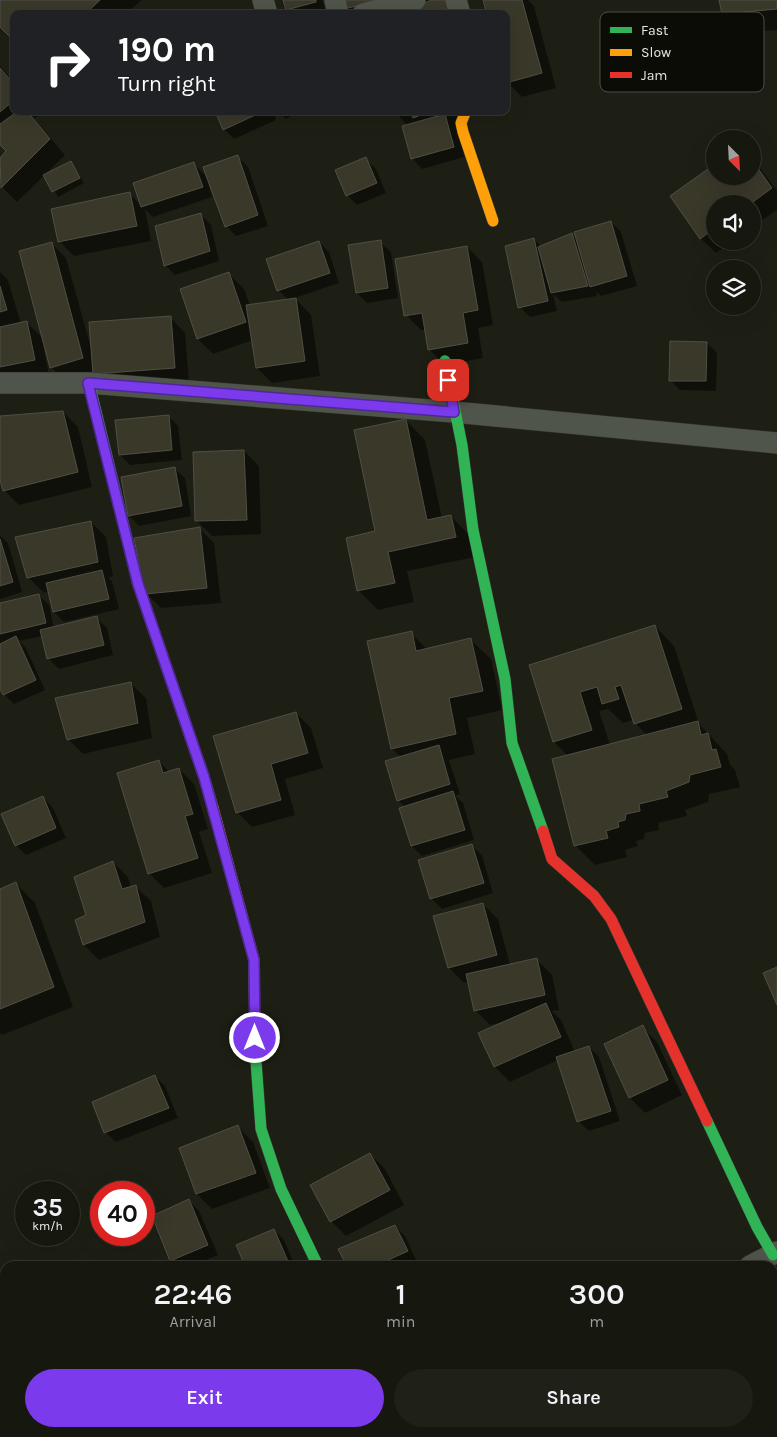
<!DOCTYPE html>
<style>
:root{--surface:#16170f;--page:#1f2018;--text:#f1f3f6;--muted:#9e9f9e;--line:#35362f;--accent:#7c3aed}
body{margin:0;font-family:Karla,sans-serif;background:var(--page);color:var(--text);height:100vh;display:flex;flex-direction:column;font-size:19px;white-space:nowrap}
*{box-sizing:border-box;margin:0}
p{font-size:16px;color:var(--muted)}
.icon{flex:none;width:28px;height:28px;fill:none;stroke:currentColor;stroke-width:2;stroke-linecap:round;stroke-linejoin:round}
.map{position:relative;flex:1;overflow:hidden}
.details{position:absolute;left:0px;top:1261px;width:778px;height:176px;display:flex;flex-direction:column;background:var(--surface);border-radius:15px 15px 0 0;box-shadow:0 5px 20px #0002,0 0 0 1px var(--line)}
.details>*{flex:none}
.hud{position:absolute;left:10px;top:10px;width:500px;height:105px;border-radius:10px;box-shadow:0 5px 20px #0002,0 0 0 1px var(--line);background:#202124;color:#fff;overflow:hidden}
.needle{width:32px;rotate:156deg}
.controls{position:absolute;left:706px;top:130px;display:grid;gap:10px}
.controls a{display:grid;place-items:center;width:55px;height:55px;border-radius:50%;background:var(--surface);box-shadow:0 5px 20px #0002,0 0 0 1px var(--line);font-size:25px}
.speed{position:absolute;left:15px;top:1181px;display:flex;gap:10px;font-size:25px;font-weight:700;text-align:center}
.speed>*{display:grid;place-content:center;width:65px;height:65px;border-radius:50%;background:var(--surface);box-shadow:0 5px 20px #0002,0 0 0 1px var(--line);line-height:1}
.speed small{font-size:12px;font-weight:400}
.speed .limit{border:8px solid #d22;background:#fff;color:#111}
.pin{position:absolute;display:grid;place-items:center;width:42px;height:42px;color:#fff;margin:-21px;border-radius:10px;box-shadow:0 2px 8px #0006}
.me{position:absolute;width:55px;margin:-28px;rotate:0deg;stroke-linejoin:round;filter:drop-shadow(0 0 4px #0008)}
.turn{display:flex;align-items:center;gap:18px;height:105px;padding:0 25px;font-size:22px}
.turn .icon{width:65px;height:65px;stroke-width:2.5}
.turn b{display:block;font-size:35px;line-height:42px}
.eta{display:flex;justify-content:space-evenly;align-items:center;height:85px;text-align:center}
.eta b{font-size:30px;font-weight:600;line-height:35px}
.primary-button{display:flex;gap:10px;margin-top:auto;padding:10px 25px}
.primary-button a{flex:1;height:58px;border-radius:30px;background:var(--accent);color:#fff;font-size:20px;font-weight:600;line-height:58px;text-align:center}
.primary-button a+a{background:var(--page);color:var(--text)}
.map>svg:first-child{display:block}
.shadow{fill:#0007;fill-rule:evenodd}
.building{fill:#393829;stroke:#504f46}
.lines{fill:none;stroke-linecap:round;stroke-linejoin:round}
.street-casing{stroke:#393a31;stroke-width:22}
.fast-casing{stroke:#393a31;stroke-width:12}
.slow-casing{stroke:#393a31;stroke-width:12}
.jam-casing{stroke:#393a31;stroke-width:12}
.street{stroke:#50554c;stroke-width:21}
.fast{stroke:#30b455;stroke-width:11}
.slow{stroke:#ff9f0a;stroke-width:11}
.jam{stroke:#e5322d;stroke-width:11}
.route-casing{stroke:#51269a;stroke-width:12}
.route{stroke:#7c3aed;stroke-width:9}
.key{fill:#0b0c05;stroke:#4d4e46;stroke-width:1}
.key-label{font-size:14px;fill:#e6e8dc}
</style>
<div class="map">
<svg width="777" height="1437" viewBox="0 0 777 1437">
<rect width="100%" height="100%" fill="#1e1f14"/>
<g class="shadow">
<path d="M0 0H142L126 14H14L0 25Z"/>
<path d="M284 0H322L326 12 291 14 287 10Z"/>
<path d="M347 0H452L355 14 349 8Z"/>
<path d="M485 0H528L534 6 556 88 522 97 507 82 506 14Z"/>
<path d="M720 0H777V30L743 33 723 13Z"/>
<path d="M0 66 14 82V111H38L40 114 34 119 65 155 17 202 0 185V159L8 151 2 145 0 146Z"/>
<path d="M216 111H273L276 120 234 139 224 129Z"/>
<path d="M278 111H300L286 119Z"/>
<path d="M394 111H459L464 157 422 169 412 158 408 126Z"/>
<path d="M238 157 248 167 268 226 236 236 226 226Z"/>
<path d="M752 157 777 191V210L752 227V204H715V241H732L716 253 700 238 715 166V176H752Z"/>
<path d="M365 159 376 169 386 193 357 205 347 195Z"/>
<path d="M71 163 84 183 58 197 45 176Z"/>
<path d="M194 164 206 176 212 197 153 217 145 209 151 241 74 256 59 241 130 194 142 206Z"/>
<path d="M201 215 211 225 219 261 175 275 165 265Z"/>
<path d="M611 222 621 232 637 286 601 296 596 291 597 296 562 302 553 294 557 311 530 317 520 307 534 239 541 247 572 234 577 239Z"/>
<path d="M319 242 329 252 339 283 295 298 311 315 320 376 272 383 257 368 253 340 213 354 198 339 181 290 229 274 244 289 250 306 289 300 278 290Z"/>
<path d="M380 242 391 252 398 298 367 303 357 293Z"/>
<path d="M51 243 66 258 91 348 170 317 185 333 189 382H66L51 367 46 349H44L49 375 0 385V272L8 280 21 324 27 323 44 339Z"/>
<path d="M467 247 482 262 493 325 478 328 483 358 444 365 429 349 426 330H421L406 315Z"/>
<path d="M707 343 717 353 716 391 680 390 670 380Z"/>
<path d="M63 412 78 427 92 487 19 505 4 490 0 475V418Z"/>
<path d="M168 416 178 426 182 460 130 465 120 455Z"/>
<path d="M406 420 425 440 442 518 451 516 470 536 475 557 407 571 414 602 378 610 358 590 377 532Z"/>
<path d="M244 451 259 466 261 534 212 536 197 521Z"/>
<path d="M174 468 185 478 191 516 139 526 129 515Z"/>
<path d="M91 522 106 537 113 576 108 578 112 581 119 609 64 622 54 612 49 591 44 593 29 578Z"/>
<path d="M199 528 214 543 221 603 161 608 146 593Z"/>
<path d="M0 536 8 543 22 592 0 599Z"/>
<path d="M38 595 49 605 54 628 97 618 107 628 113 655 59 669 48 658 43 636 19 641 26 648 45 690 14 704 4 694 0 686V604Z"/>
<path d="M655 626 674 646 699 724 727 754 730 764 735 770 740 787 709 794 708 802 685 810 687 816 658 823 659 830 645 833 644 839 636 841 638 846 625 850 627 857 595 865 575 845 568 756 554 742 530 666ZM608 709 623 723 633 720 647 736 610 745 599 711Z"/>
<path d="M411 633 428 650 471 640 491 659 502 710 467 718 475 754 449 760 460 794 455 796 463 803 474 840 422 856 412 846 401 808 405 807 398 800 402 758 392 749Z"/>
<path d="M130 683 146 698 152 738 83 754 68 739Z"/>
<path d="M296 713 311 728 323 768 285 779 295 815 252 827 237 812Z"/>
<path d="M159 761 169 772 179 769 194 784 208 829 199 832 212 873 164 888 149 873Z"/>
<path d="M43 797 53 808 66 838 26 855 16 845Z"/>
<path d="M471 845 482 855 493 893 442 909 431 898Z"/>
<path d="M113 862 128 877 131 888 135 886 151 901 160 937 99 960 84 945 76 921 87 916Z"/>
<path d="M16 884 35 903 73 1007 2 1035 0 1033V891Z"/>
<path d="M483 904 498 919 510 965 536 959 552 975 559 1010 552 1011 561 1020 575 1052 589 1047 599 1057 620 1121 589 1131 578 1121 558 1060 510 1082 495 1067 480 1034 503 1022 490 1025 475 1010 468 982 464 983 449 968Z"/>
<path d="M642 1027 657 1042 682 1095 645 1113 630 1098 605 1044Z"/>
<path d="M155 1076 165 1086 178 1118 116 1142 105 1132Z"/>
<path d="M238 1127 253 1142 270 1188 212 1209 197 1194 180 1148Z"/>
<path d="M370 1154 385 1169 404 1205 346 1236 331 1221Z"/>
<path d="M189 1201 199 1211 218 1255 191 1266H178L171 1260Z"/>
<path d="M395 1226 405 1236 417 1262 407 1266H348L340 1250Z"/>
<path d="M274 1230 284 1240 295 1266H246L238 1245Z"/>
<path d="M772 1273 777 1278V1342L772 1344Z"/>
<path d="M473 1432H507L509 1437H464Z"/>
<path d="M538 1432H574L565 1437H542Z"/>
<path d="M609 1432H667L669 1437H611Z"/>
</g>
<g class="building">
<path d="M0 0H100L85 14H14V41L0 27Z"/>
<path d="M283 0H316V2L286 10Z"/>
<path d="M346 0H388L347 8Z"/>
<path d="M431 0H446L452 14H401Z"/>
<path d="M483 0H522L542 73 506 83V14H487Z"/>
<path d="M719 0H777V9L722 14Z"/>
<path d="M0 68 14 84V100L0 112Z"/>
<path d="M18 111H27L50 139 1 188 0 158 6 151 0 145V124Z"/>
<path d="M215 111H264L223 130Z"/>
<path d="M410 111H431L413 118Z"/>
<path d="M445 114 454 147 411 159 402 126Z"/>
<path d="M238 155 258 215 225 227 203 167Z"/>
<path d="M366 157 377 183 346 196 335 170Z"/>
<path d="M752 160 772 188 750 204H715V228L700 239 670 196 715 164V176H752Z"/>
<path d="M71 161 80 178 52 192 43 175Z"/>
<path d="M194 162 203 187 141 207 133 183Z"/>
<path d="M130 192 137 226 58 242 51 209Z"/>
<path d="M201 213 210 251 164 266 155 226Z"/>
<path d="M611 221 627 276 590 287 574 232Z"/>
<path d="M572 233 588 286 551 293 538 247Z"/>
<path d="M534 238 548 301 518 308 505 246Z"/>
<path d="M381 240 388 288 356 293 348 245Z"/>
<path d="M319 241 330 273 277 291 266 259Z"/>
<path d="M52 242 83 358 50 368 19 251Z"/>
<path d="M467 246 478 310 463 313 468 343 428 350 422 313 404 316 395 259Z"/>
<path d="M229 272 246 322 197 339 180 289Z"/>
<path d="M0 286 7 310 0 312Z"/>
<path d="M296 298 305 361 256 368 246 305Z"/>
<path d="M171 316 175 368 93 374 89 322Z"/>
<path d="M27 321 35 360 0 367V327Z"/>
<path d="M670 341 707 342 706 381H669Z"/>
<path d="M63 411 78 472 3 491 0 480V416Z"/>
<path d="M169 415 172 450 119 455 115 420Z"/>
<path d="M406 419 427 520 451 515 456 537 388 552 395 583 357 591 346 538 375 531 354 430Z"/>
<path d="M244 450 247 520 195 521 193 452Z"/>
<path d="M175 467 182 506 128 516 121 477Z"/>
<path d="M91 521 98 562 27 578 15 537Z"/>
<path d="M200 527 207 588 145 594 134 538Z"/>
<path d="M0 539 13 582 0 586Z"/>
<path d="M102 570 109 599 53 612 46 583Z"/>
<path d="M39 594 46 623 0 634V603Z"/>
<path d="M97 616 104 645 47 659 40 630Z"/>
<path d="M655 625 682 709 634 724 621 685 615 687 619 699 602 704 597 687 580 692 592 730 553 742 529 665Z"/>
<path d="M412 631 416 651 471 638 483 691 449 698 456 734 391 749 367 641Z"/>
<path d="M16 636 36 680 3 695 0 689V644Z"/>
<path d="M131 682 138 723 67 740 55 698Z"/>
<path d="M296 712 308 753 271 764 281 800 236 813 213 736Z"/>
<path d="M698 721 701 735 708 733 712 750 716 749 721 767 690 775 689 782 666 791 668 797 639 804 640 811 626 814 625 820 618 822 619 827 606 831 608 838 574 846 552 759Z"/>
<path d="M439 745 450 784 397 801 385 761Z"/>
<path d="M159 760 163 773 179 768 193 814 185 816 198 858 148 874 117 773Z"/>
<path d="M453 791 465 830 411 846 399 808Z"/>
<path d="M43 796 56 828 15 846 1 814Z"/>
<path d="M472 844 484 883 430 899 418 860Z"/>
<path d="M113 861 122 889 136 885 145 922 83 945 75 920 86 915 74 877Z"/>
<path d="M16 882 54 987 0 1009V889Z"/>
<path d="M483 903 497 955 448 968 433 916Z"/>
<path d="M537 958 545 995 474 1011 466 974Z"/>
<path d="M777 967V1005L763 973Z"/>
<path d="M546 1003 561 1037 494 1067 478 1033Z"/>
<path d="M643 1025 668 1080 629 1098 604 1044Z"/>
<path d="M589 1046 611 1111 577 1122 556 1057Z"/>
<path d="M155 1075 169 1108 104 1133 92 1102Z"/>
<path d="M238 1125 256 1173 196 1194 179 1148Z"/>
<path d="M370 1153 390 1190 330 1222 310 1185Z"/>
<path d="M189 1199 208 1245 170 1261 152 1216Z"/>
<path d="M395 1225 408 1251 375 1266H347L338 1249Z"/>
<path d="M274 1229 290 1266H245L236 1245Z"/>
<path d="M772 1278 777 1287V1320L772 1322Z"/>
<path d="M470 1432H502L504 1437H460Z"/>
<path d="M607 1432H657L647 1437H610Z"/>
</g>
<g class="lines">
<g class="street-casing">
<g id="street">
<path d="M263 0 267 14"/>
<path d="M335 0 338 14"/>
<path d="M456 0 460 14"/>
<path d="M363 14 415 0"/>
<path d="M0 383H89L454 412 777 443"/>
<path d="M750 1266 777 1252"/>
<path d="M404 1437 412 1432"/>
</g>
</g>
<g class="fast-casing">
<g id="fast">
<path d="M445 361 462 445 473 530 505 679 512 743 543 831"/>
<path d="M89 383 138 584 204 777 213 808"/>
<path d="M255 1048 261 1129 281 1189 318 1266"/>
<path d="M707 1121 757 1227 773 1255"/>
</g>
</g>
<g class="slow-casing">
<g id="slow">
<path d="M466 111 461 123 463 132 493 221"/>
<path d="M213 808 254 960 255 1048"/>
</g>
</g>
<g class="jam-casing">
<path id="jam" d="M543 831 552 859 594 896 611 919 707 1121"/>
</g>
<use href="#street" class="street"/>
<use href="#fast" class="fast"/>
<use href="#slow" class="slow"/>
<use href="#jam" class="jam"/>
</g>
<g class="lines">
<g class="route-casing">
<path id="route" d="M255 1038 254 960 204 777 138 584 88 383 454 412 448 380"/>
</g>
<use href="#route" class="route"/>
</g>
<rect x="600" y="12" width="164" height="80" rx="8" class="key"/>
<rect x="610" y="27" width="22" height="6" fill="#30b455"/>
<rect x="610" y="49" width="22" height="7" fill="#ff9f0a"/>
<rect x="610" y="72" width="22" height="6" fill="#e5322d"/>
<g class="key-label">
<text x="641" y="35">Fast</text>
<text x="641" y="57">Slow</text>
<text x="641" y="80">Jam</text>
</g>
</svg>
<div class="controls">
<a><svg class="needle" viewBox="-14 -14 28 28"><path d="M0-13l5 13h-10z" fill="#e53935"/><path d="M0 13l5-13h-10z" fill="#9e9f9e"/></svg></a>
<a><svg class="icon" aria-label="sound" viewBox="0 0 24 24"><path d="M4 9h4l5-4v14l-5-4H4zM17 9q2 3 0 6"/></svg></a>
<a><svg class="icon" aria-label="layers" viewBox="0 0 24 24"><path d="M12 4l9 5-9 5-9-5zM3 14l9 5 9-5"/></svg></a>
</div>
<div class="speed"><div>35<small>km/h</small></div><div class="limit">40</div></div>
<div class="pin" style="left:448px;top:380px;background:#d93025"><svg class="icon" aria-label="arrive" viewBox="0 0 24 24"><path d="M6 21V4h12l-3 4 3 4H6"/></svg></div>
<svg class="me" style="left:255px;top:1038px" viewBox="-20 -20 40 40"><circle r="17" fill="#7c3aed" stroke="#fff" stroke-width="3"/><path d="M0-11L8 9 0 5-8 9z" fill="#fff"/></svg>
<div class="hud">
<div class="turn"><svg class="icon" aria-label="right" viewBox="0 0 24 24"><path d="M7 20v-9h11M14 6l5 5-5 5"/></svg><div><b>190 m</b>Turn right</div></div>
</div>
<section class="details">
<div class="eta">
<div><b>22:46</b><p>Arrival</p></div>
<div><b>1</b><p>min</p></div>
<div><b>300</b><p>m</p></div>
</div>
<div class="primary-button"><a>Exit</a><a>Share</a></div>
</section>
</div>
